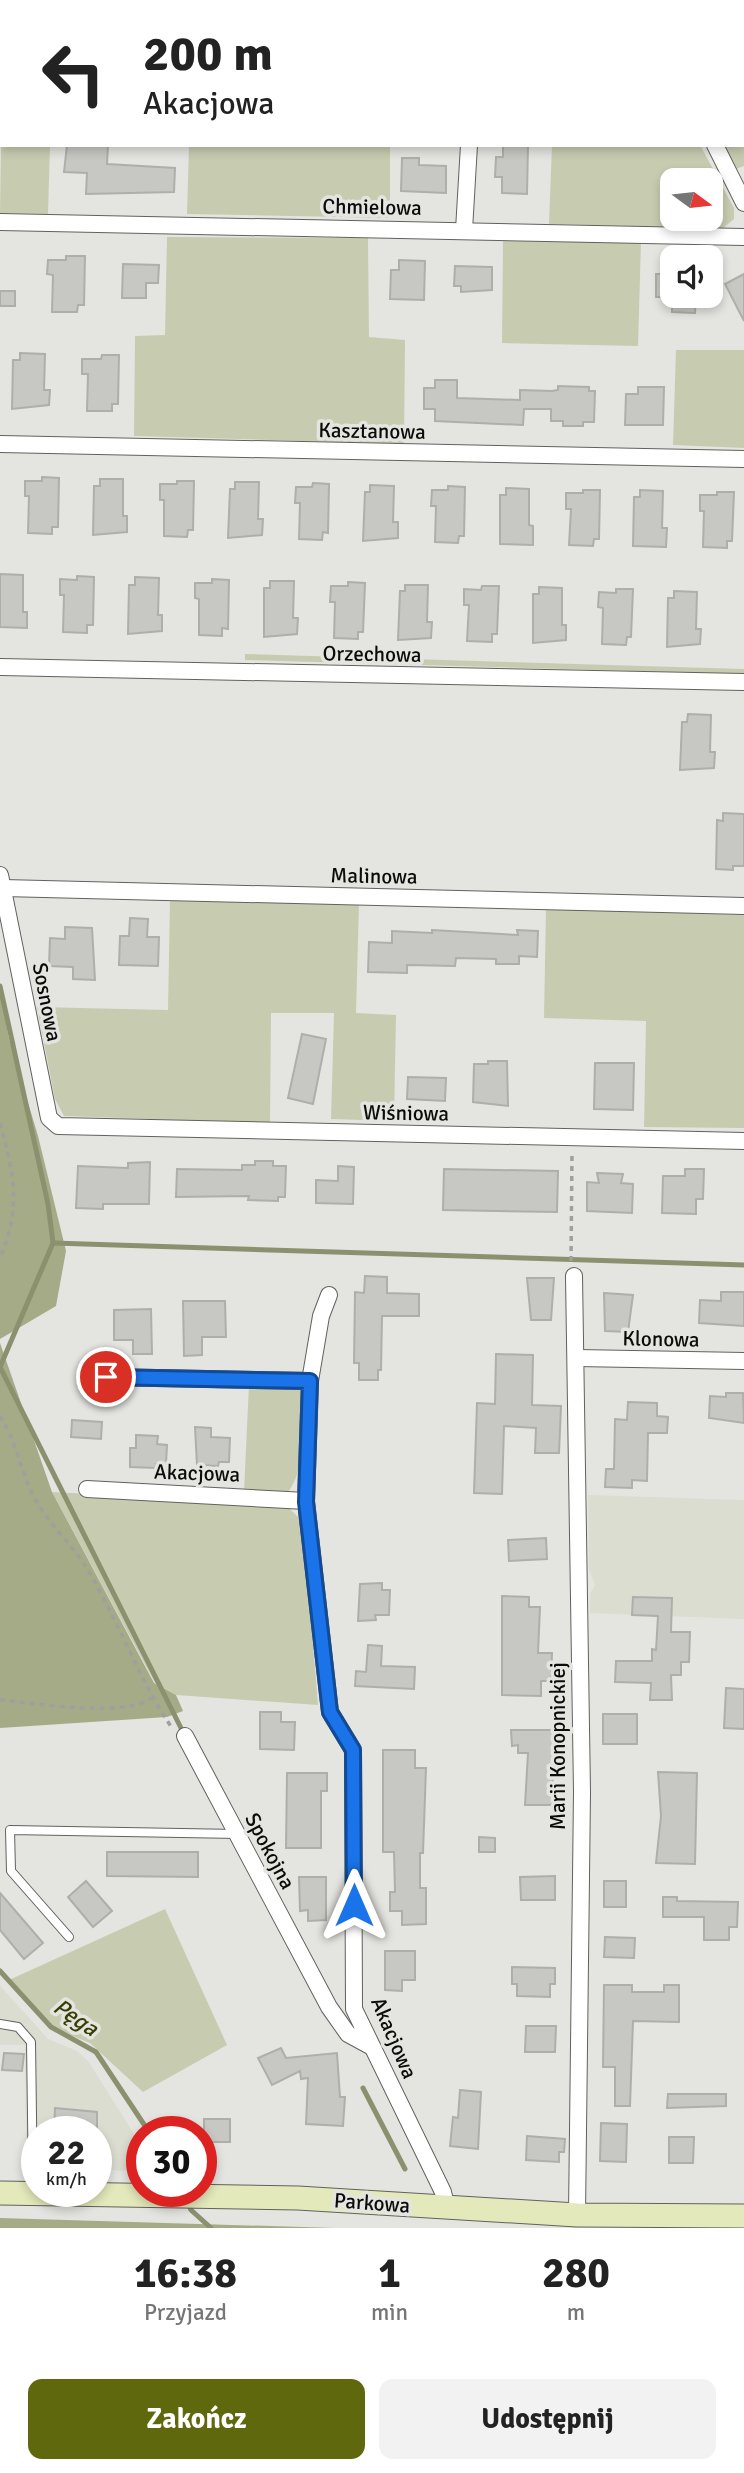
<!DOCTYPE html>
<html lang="pl">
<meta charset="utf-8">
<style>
:root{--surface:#fff;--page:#f2f2f2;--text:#222;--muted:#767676;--accent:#5f680c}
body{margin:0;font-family:Signika,sans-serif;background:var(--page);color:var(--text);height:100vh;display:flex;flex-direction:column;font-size:26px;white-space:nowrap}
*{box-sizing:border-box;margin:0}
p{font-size:23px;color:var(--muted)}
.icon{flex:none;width:38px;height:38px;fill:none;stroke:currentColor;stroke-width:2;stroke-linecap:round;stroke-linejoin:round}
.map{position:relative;height:2228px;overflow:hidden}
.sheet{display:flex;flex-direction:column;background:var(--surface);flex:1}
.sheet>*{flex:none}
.banner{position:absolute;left:0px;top:0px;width:746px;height:147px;box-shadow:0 4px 10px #0003;background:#fff;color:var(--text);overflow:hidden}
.needle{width:46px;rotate:105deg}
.controls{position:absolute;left:660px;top:168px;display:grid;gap:14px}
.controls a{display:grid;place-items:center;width:63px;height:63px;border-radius:14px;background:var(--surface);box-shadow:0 4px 10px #0003;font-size:35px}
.speed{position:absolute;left:21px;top:2116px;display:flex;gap:14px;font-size:35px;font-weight:700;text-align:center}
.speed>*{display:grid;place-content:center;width:91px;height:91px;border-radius:50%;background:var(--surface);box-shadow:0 4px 10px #0003;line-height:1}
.speed small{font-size:18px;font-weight:400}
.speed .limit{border:10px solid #d22;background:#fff;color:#111}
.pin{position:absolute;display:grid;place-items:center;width:60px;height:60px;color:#fff;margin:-30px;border:4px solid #fff;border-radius:50%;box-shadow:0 2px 7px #0007}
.me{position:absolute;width:77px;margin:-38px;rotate:0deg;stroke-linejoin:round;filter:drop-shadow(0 0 5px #0008)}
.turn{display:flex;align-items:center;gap:24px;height:147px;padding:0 28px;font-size:32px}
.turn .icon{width:91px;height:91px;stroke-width:2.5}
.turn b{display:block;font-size:49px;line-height:60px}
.eta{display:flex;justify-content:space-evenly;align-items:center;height:119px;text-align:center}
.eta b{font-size:42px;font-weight:800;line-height:49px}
.primary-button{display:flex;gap:14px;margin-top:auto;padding:14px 28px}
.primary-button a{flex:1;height:80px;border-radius:14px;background:var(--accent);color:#fff;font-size:28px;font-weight:800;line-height:80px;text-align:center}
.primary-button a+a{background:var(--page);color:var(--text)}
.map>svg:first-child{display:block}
.built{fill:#daddd0}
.green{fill:#c7ccb0;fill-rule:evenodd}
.forest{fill:#a5ab87}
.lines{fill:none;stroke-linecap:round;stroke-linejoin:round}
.stream{stroke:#8b916f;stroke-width:5}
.building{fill:#c7c8c3;stroke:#aeafaa;stroke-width:2}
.lane-casing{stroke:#61625d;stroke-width:10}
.street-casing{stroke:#61625d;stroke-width:18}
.secondary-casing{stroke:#61625d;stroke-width:25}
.path{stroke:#9fa09c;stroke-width:3.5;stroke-dasharray:5 5;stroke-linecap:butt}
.lane{stroke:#fff;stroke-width:8}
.street{stroke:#fff;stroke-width:16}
.secondary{stroke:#e4e9bb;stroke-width:23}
.route-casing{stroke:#114b97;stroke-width:18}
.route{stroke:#1a73e8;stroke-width:12}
.labels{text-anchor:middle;stroke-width:7;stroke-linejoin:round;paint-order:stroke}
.street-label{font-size:21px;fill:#0b0c0a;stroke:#e4e5e0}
.water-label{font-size:23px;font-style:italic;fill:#393f01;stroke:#e4e5e0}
</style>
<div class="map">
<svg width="744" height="2228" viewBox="0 0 744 2228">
<rect width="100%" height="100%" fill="#e4e5e0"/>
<g class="built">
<path d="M588 1495 744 1500V1619L590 1613V1594L595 1585 589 1569Z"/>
<path d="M0 1986 48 2039 77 2051 88 2061 134 2134 136 2140 125 2171 96 2169V2132H37V2167H26L25 2045H0Z"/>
</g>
<g class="green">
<path d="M744 66V166L736 169 723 145H744Z"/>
<path d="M2 81V145H50L48 214 0 213Z"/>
<path d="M189 145H390V218L187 214Z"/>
<path d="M552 145H700L734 208V219L723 228 549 224ZM710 180V219H672V180Z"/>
<path d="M167 237 368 238 369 337 405 340 404 444 134 436 135 336 165 335Z"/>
<path d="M503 241 641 242 638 346 502 343Z"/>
<path d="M676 350H744V448L673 445Z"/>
<path d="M245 654 744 669V674L245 660Z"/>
<path d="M170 900 359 903 356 1013 396 1015 394 1121 331 1119 334 1013H271L270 1123 64 1116 55 1099 37 1007 168 1010Z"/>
<path d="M546 908 744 915V1128L644 1127 646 1021 544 1018Z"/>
<path d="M249 1384 294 1385 301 1389C308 1415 305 1471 288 1492H244Z"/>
<path d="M52 1492 243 1502 289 1508 303 1522 318 1705 176 1695 155 1683Z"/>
<path d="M165 1909 227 2045 143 2092 90 2043 55 2029 9 1980Z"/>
</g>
<g class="forest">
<path d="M0 990 9 1039 38 1136 66 1251 56 1306 0 1339Z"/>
<path d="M0 1343 52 1492 154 1683 176 1695 183 1711 167 1717 0 1728Z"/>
<path d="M0 2218 335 2228H0Z"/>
</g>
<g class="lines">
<g class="stream">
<path d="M0 986 48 1204 53 1243 0 1367 181 1728"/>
<path d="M53 1243 744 1265"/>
<path d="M0 1971 51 2027 96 2052 149 2132"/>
<path d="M363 2088 405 2169"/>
<path d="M188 2202 191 2210 211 2228"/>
</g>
</g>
<g class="building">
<path d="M67 145H108L107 164 175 168 174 192 86 194 87 173 64 172Z"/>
<path d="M503 145H528L527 194 502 193V177H495L496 157H503Z"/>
<path d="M402 158H419V165L446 166V193L401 191Z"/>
<path d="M66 256H85L84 305H78L77 312H52L53 275 47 274 48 260H66Z"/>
<path d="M399 260 425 261 424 300 390 299 391 270H399Z"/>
<path d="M123 264 159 265 158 283H146V298H122Z"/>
<path d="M455 266 492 267V290L461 292V286H454Z"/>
<rect x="656" y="274" width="16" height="23"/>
<path d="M744 274V321L725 284Z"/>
<rect x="0" y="291" width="15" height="15"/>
<path d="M672 296H696L695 313 672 312Z"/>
<path d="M20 353 45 354 44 390H50L49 405 12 409 13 360H20Z"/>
<path d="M102 355H119L118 404H112V411H87L88 374H82V359H101Z"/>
<path d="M435 380H457V398L520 400V390L552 391 558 390V386L589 387V391H595L594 422H583V426H563V421H551V409H524L523 425 435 421V409H424V388H435Z"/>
<path d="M638 387H664L663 425H625L626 394H638Z"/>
<path d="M42 477 59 478 58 527H52V534L28 533 29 496H25V481H42Z"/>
<path d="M100 479H123V516H127V532L93 535 94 486H100Z"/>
<path d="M177 481H194L193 530H188L187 537 164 536V500H160V484H177Z"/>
<path d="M235 482H259L258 519H263L262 535 228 538 230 489H235Z"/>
<path d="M313 483 329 484 328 533 323 532 322 540 299 539 300 503H295L296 487H312Z"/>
<path d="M370 485 394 486 393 522H398V538L363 541 365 492H370Z"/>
<path d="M448 486 465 487 464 536H459L458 543 435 542 436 506H431L432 490H448Z"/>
<path d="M506 488 529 489V525L533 526V545L500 544V495H506Z"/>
<path d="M583 490H600L599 539H594L593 546 569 545 571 509H566V493H583Z"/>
<path d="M640 490 663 491 662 528H667L666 547 633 546 634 497H640Z"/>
<path d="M717 492H734L732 541H727V548L703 547 704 511H700V495H717Z"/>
<path d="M0 574 23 575V612H27V628L0 627Z"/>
<path d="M77 576 94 577 93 625H87V633L63 632 64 595H60V579L77 580Z"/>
<path d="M135 577 159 578 158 615H162V631L128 634 129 585H135Z"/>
<path d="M212 579 229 580 228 629 222 628V636L199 635V599L195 598V583H212Z"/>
<path d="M270 581H294L293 618H298L297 634 264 637V588H270Z"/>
<path d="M348 582 365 583 363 632H358V639L334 638 335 602H330L331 586H348Z"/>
<path d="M405 585H428L427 622H432L431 638 398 640 400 591H405Z"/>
<path d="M482 586H499L497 634H492V642L467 641 469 605H464V589L481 590Z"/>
<path d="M539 587 562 588V625H566V640L533 643V594H539Z"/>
<path d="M616 589H633L631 637H627L626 645 602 644 603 608 598 607 599 592 616 593Z"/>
<path d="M674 591 697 592 696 629H701L700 644 667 647 668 598H674Z"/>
<path d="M688 714 711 715 710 752H715L714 768 680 770 682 722H687Z"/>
<path d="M723 813 744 814V866H733V870L716 869 717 820 723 821Z"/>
<path d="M130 918 148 919 147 937H159L158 966 119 965 120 936H129Z"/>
<path d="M65 927 92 928 95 980 73 979V967L49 966 50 938 65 939Z"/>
<path d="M432 930 518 935 517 930 538 931 537 957 519 956V964H496V959L456 958 455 966 407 965V973L368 972 369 942 392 943V931L432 933Z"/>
<path d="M302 1034 326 1039 313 1104 288 1098Z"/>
<path d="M488 1061H507L508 1106 473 1102 474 1064H488Z"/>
<path d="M595 1063H634L633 1110 594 1109Z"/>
<path d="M408 1077 446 1078 445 1101 407 1099Z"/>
<path d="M255 1161H273V1166H286L285 1197H278V1201L248 1200 249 1196 176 1197 177 1169 242 1170V1165H255Z"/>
<path d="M150 1162 149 1204H103V1209L76 1208 78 1166 128 1168V1163Z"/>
<path d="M338 1166 354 1167 353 1204 316 1203V1180L338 1181Z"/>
<path d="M444 1169 558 1171 557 1212 443 1210Z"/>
<path d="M685 1169H704L703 1199H696V1214L662 1213 663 1176H685Z"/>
<path d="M597 1173 623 1174 621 1183 633 1184 632 1213 587 1211V1182L599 1183Z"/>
<path d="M365 1276 387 1277V1293L419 1294V1316H382L381 1370H378V1380H359V1363H354L355 1292 364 1293Z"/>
<path d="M527 1278H554L551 1320H531Z"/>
<path d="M721 1292H744V1326L699 1323 700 1300 721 1301Z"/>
<path d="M604 1293 633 1295 628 1332 605 1331Z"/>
<path d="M183 1301H225L226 1337H202V1355L184 1356Z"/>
<path d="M151 1309 152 1354H133V1340H114V1310Z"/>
<path d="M496 1354 533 1355 532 1405 561 1406 559 1453H535L536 1428 504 1426 502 1494 474 1493 477 1403 495 1404Z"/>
<path d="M726 1393H743L744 1423 709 1418 710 1396 726 1397Z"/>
<path d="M628 1402 657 1403V1416L668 1417 667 1433H648L647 1481 632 1480V1488L605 1487 606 1469H614L615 1419 627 1420Z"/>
<path d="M72 1420 102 1422 101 1439 71 1437Z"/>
<path d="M195 1427 211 1428V1437L230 1438 229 1462H219L218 1466 197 1465Z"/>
<path d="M136 1435 158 1436 157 1444 167 1445 166 1464H156V1468L130 1467V1448H136Z"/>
<path d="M546 1538 547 1559 509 1561 508 1540Z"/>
<path d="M382 1583V1590H390L389 1615H375L376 1620 358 1621 360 1584Z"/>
<path d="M502 1596 529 1597V1607H540L538 1653H552L551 1681H541V1696L502 1695Z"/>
<path d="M633 1597 672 1598 671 1632H690L689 1662H681V1675H671L672 1700H650L651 1683 615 1682 616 1661H652V1649L656 1650 658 1616 632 1615Z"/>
<path d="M368 1645 382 1646 381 1666 415 1667 414 1689 355 1686 356 1671 366 1672Z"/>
<path d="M726 1688 744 1689V1729L724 1728Z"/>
<path d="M260 1712H281V1722H295L294 1750 260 1749Z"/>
<rect x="603" y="1714" width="34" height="30"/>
<path d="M511 1730H554L552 1805H525L528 1753H518V1745L512 1746Z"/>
<path d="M383 1750H415V1768H426L423 1853H420V1888H426V1924L402 1925V1911H390V1892H395L394 1852H383Z"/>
<path d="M658 1772 697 1773 695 1864 656 1863 661 1816Z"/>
<path d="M287 1773H327V1791H321V1848H286Z"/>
<path d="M479 1837 495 1838V1852H479Z"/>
<path d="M107 1852H198V1877L107 1876Z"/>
<path d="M555 1876V1900H521L520 1877Z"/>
<path d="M299 1877H326V1920L308 1921V1910L300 1911Z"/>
<path d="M86 1881 112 1911 93 1927 68 1897Z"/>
<rect x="604" y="1881" width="22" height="26"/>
<path d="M0 1893 43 1943 24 1959 0 1930Z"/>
<path d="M663 1897H677V1901L738 1902 737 1927H729V1940H704V1917H663Z"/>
<path d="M605 1937 635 1938 634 1958 604 1957Z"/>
<path d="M385 1951H415V1980H402V1991L385 1990Z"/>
<path d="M512 1967 555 1968V1984H550V1997L517 1996V1984H512Z"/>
<path d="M604 1985H632V1992H664V1985H679V2022L633 2021 630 2106H615V2067H603Z"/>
<path d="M526 2026H556L555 2052H525Z"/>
<path d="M281 2048 286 2058 337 2053 340 2097H345L343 2126 306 2124 308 2078 301 2079 300 2071 272 2085 258 2058Z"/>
<path d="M4 2053 24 2054 22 2071 2 2070Z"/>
<path d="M460 2090 481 2092 478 2149 450 2146 453 2117 458 2118Z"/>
<path d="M668 2094H726V2106L667 2108Z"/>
<path d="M55 2108 97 2112V2132H54Z"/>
<rect x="204" y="2119" width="26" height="23"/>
<path d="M601 2123 627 2124 626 2162 600 2161Z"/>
<path d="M527 2136 565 2139 564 2152H559V2162L526 2160Z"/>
<path d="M669 2137H694L693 2163H669Z"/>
</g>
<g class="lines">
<g class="lane-casing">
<g id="lane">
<path d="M69 1937 11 1871 10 1830 238 1834"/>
<path d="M0 2024 18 2027 31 2042 33 2190"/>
</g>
</g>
<g class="street-casing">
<g id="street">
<path d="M410 0 411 2"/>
<path d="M641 0 642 2"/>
<path d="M117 2 120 0"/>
<path d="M0 62 2 61"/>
<path d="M715 145 744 203"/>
<path d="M0 222 744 237"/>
<path d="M464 230 469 145"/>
<path d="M0 444 744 459"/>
<path d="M0 667 744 682"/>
<path d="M0 875 49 1118 58 1126 744 1141"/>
<path d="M3 888 744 906"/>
<path d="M574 1276 582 1792 577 2215"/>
<path d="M577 1358 744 1361"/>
<path d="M106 1377 310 1381 306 1501"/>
<path d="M310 1381 321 1316 329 1295"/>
<path d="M87 1489 306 1501 330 1712 353 1750 354 2009 443 2192 447 2209"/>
<path d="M185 1736 329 2007 348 2034 372 2047"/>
</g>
</g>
<g class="secondary-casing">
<path id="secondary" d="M0 2193 298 2198 577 2215 744 2216"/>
</g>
<g class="path">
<path d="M0 1123C14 1175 22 1207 0 1258"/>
<path d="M571 1261 572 1153"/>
<path d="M0 1416C18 1443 21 1477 38 1504 53 1528 75 1548 89 1572 119 1623 139 1679 172 1728"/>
<path d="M0 1700C36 1703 123 1718 152 1698"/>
</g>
<use href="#lane" class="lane"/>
<use href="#street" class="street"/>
<use href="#secondary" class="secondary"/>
</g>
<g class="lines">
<g class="route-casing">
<path id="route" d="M106 1377 310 1381 306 1502 330 1712 353 1750 354 1905"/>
</g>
<use href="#route" class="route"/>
</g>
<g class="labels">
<g class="street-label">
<text transform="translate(372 207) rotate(1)" y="7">Chmielowa</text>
<text transform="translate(372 431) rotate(1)" y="7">Kasztanowa</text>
<text transform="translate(372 654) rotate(1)" y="7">Orzechowa</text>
<text transform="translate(374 876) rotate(1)" y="7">Malinowa</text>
<text transform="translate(47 1002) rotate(79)" y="7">Sosnowa</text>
<text transform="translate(406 1113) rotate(1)" y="7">Wiśniowa</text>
<text transform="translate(661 1339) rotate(1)" y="7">Klonowa</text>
<text transform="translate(197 1473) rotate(2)" y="7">Akacjowa</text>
<text transform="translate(558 1746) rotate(-90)" y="7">Marii Konopnickiej</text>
<text transform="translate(270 1851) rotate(62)" y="7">Spokojna</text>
<text transform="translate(394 2038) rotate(67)" y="7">Akacjowa</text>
<text transform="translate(372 2203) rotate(4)" y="7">Parkowa</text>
</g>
<g class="water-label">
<text transform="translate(76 2017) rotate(34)" y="8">Pęga</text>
</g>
</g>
</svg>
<div class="controls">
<a><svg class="needle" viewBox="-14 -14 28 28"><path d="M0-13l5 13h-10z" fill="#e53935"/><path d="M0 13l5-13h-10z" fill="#767676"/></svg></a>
<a><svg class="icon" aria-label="sound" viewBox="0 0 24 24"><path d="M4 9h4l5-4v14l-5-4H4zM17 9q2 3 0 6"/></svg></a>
</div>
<div class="speed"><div>22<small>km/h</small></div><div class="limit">30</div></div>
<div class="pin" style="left:106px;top:1377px;background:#d93025"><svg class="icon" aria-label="arrive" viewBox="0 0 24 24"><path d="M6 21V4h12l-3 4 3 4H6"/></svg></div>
<svg class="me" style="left:354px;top:1905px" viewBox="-20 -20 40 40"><path d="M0-17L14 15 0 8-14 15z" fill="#1a73e8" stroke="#fff" stroke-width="4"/></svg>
<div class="banner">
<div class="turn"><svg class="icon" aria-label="left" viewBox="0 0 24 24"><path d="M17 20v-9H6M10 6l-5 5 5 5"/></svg><div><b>200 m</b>Akacjowa</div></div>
</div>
</div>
<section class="sheet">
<div class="eta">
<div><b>16:38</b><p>Przyjazd</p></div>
<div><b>1</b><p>min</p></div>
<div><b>280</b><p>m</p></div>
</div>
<div class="primary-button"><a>Zakończ</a><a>Udostępnij</a></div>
</section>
